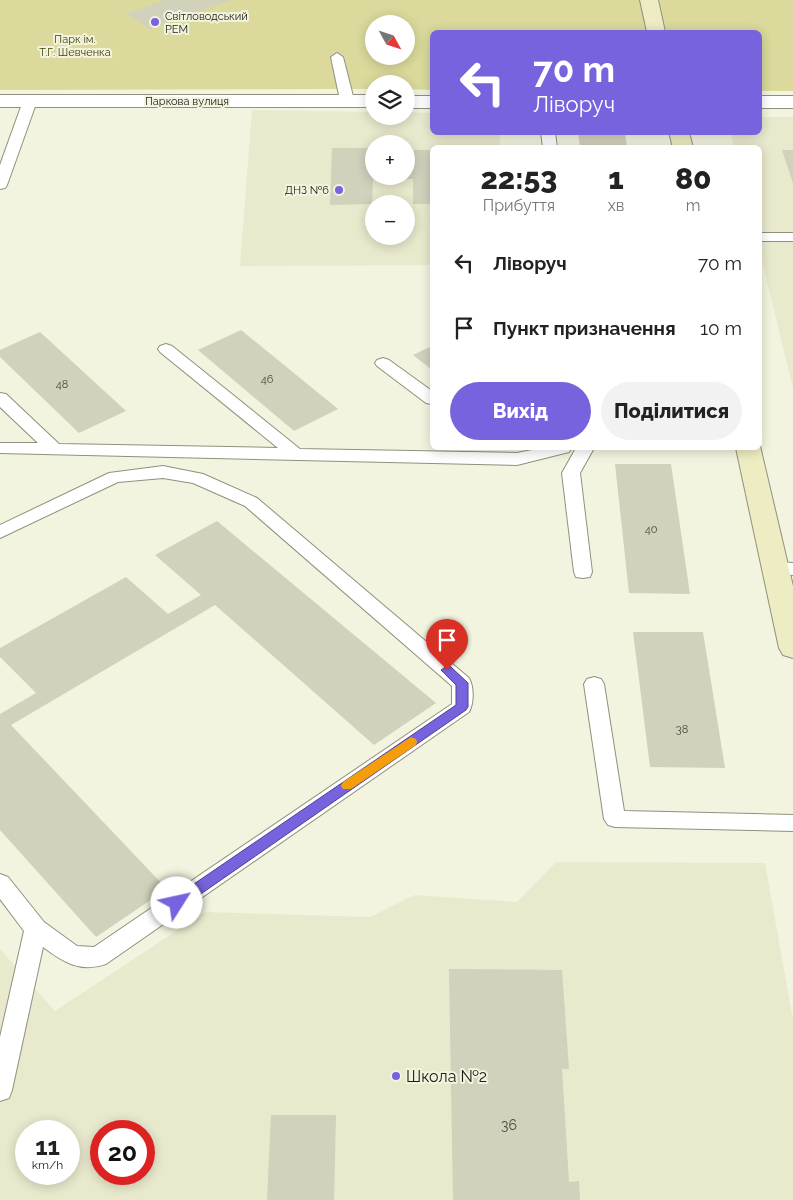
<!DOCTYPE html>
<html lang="uk">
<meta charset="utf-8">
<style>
:root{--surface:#fff;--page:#f2f2f2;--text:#222;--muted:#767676;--accent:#7863de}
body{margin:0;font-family:Raleway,sans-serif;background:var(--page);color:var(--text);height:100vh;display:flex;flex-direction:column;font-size:19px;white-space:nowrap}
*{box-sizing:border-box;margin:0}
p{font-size:16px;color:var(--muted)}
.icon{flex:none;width:28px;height:28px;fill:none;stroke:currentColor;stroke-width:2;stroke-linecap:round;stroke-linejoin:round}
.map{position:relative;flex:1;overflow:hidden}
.panel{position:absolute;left:430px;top:145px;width:332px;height:305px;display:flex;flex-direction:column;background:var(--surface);border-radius:8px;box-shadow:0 2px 12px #0003}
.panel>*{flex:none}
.guide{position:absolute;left:430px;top:30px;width:332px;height:105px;border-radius:8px;box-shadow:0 2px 12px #0003;background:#7863de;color:#fff;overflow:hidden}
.needle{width:32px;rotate:130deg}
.buttons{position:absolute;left:365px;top:15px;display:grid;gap:10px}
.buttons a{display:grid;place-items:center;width:50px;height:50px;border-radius:50%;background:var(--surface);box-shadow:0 2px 12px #0003;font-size:25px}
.speed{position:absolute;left:15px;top:1120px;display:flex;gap:10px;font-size:25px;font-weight:700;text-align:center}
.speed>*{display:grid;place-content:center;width:65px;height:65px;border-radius:50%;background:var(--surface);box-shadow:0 2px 12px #0003;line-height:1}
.speed small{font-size:12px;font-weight:400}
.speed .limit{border:8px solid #d22;background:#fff;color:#111}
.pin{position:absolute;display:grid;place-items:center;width:42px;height:42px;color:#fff;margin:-51px -21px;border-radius:50% 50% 50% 0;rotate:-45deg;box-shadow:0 0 5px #0007}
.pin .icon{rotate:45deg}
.me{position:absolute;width:55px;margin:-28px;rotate:55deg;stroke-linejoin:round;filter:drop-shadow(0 0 4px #0008)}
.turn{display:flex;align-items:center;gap:18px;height:105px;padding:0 20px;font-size:22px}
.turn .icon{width:65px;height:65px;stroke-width:2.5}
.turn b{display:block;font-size:35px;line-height:42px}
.eta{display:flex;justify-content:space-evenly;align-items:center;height:85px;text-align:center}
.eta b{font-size:30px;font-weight:800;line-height:35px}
.button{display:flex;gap:10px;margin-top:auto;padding:10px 20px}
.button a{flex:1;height:58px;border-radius:30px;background:var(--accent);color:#fff;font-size:20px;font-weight:800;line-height:58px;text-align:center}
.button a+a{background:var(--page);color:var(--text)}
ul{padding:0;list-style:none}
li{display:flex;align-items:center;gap:15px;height:65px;padding:0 20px}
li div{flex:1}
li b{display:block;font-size:19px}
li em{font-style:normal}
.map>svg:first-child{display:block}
.built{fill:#e9e9cd;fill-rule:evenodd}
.green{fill:#dbda9c;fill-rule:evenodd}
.building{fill:#d1d1bc}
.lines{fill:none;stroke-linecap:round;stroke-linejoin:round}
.lane-casing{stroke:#90907d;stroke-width:2}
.street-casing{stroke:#90907d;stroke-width:2}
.secondary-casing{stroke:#90907d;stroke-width:2}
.lane{fill:#fff;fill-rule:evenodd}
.street{fill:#fff;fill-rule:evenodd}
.secondary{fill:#edecc2;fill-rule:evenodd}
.route{fill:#7863de;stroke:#4e4090}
.slow{fill:#f59e0b}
.poi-dot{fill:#7863de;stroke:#f3f4df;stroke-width:2}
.labels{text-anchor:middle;stroke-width:4;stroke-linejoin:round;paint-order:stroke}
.far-poi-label{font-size:11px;fill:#1c1c14;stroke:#f3f4df;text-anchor:start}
.far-park-label{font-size:11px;fill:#403e00;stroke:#f3f4df}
.far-street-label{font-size:11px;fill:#1c1c14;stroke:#f3f4df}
.number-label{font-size:11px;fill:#49493e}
.near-number-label{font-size:14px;fill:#49493e}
.near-poi-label{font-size:16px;fill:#1c1c14;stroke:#f3f4df;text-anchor:start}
</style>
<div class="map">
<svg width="793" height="1200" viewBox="0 0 793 1200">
<rect width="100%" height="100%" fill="#f3f4df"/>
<g class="built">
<path d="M252 110 374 112V116H406V112L432 113V132L500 133V147L432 148V265L240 266ZM374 144H406V176H374ZM374 204H406V236H374Z"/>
<path d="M760 117H793V388L760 253V148L734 147 731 133 760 132Z"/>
<path d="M556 862 765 863 793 1020V1200H0V949L55 1011 205 912 370 917 415 895 517 902ZM26 1131H69V1174H26ZM101 1131H144V1174H101Z"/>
</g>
<path class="green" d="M0 0H793V91H760V32H432V90L406 89V84H374V89L0 90ZM374 24H406V56H374Z"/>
<g class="building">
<path d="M164 0H231L150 29 126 14Z"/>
<path d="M578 132H625L627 148H580Z"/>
<path d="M332 148H373L374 176H406V169H414V150H432V204H413V179H373L372 204 330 205Z"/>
<path d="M782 150H793V183Z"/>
<path d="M241 330 338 409 294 431 198 350Z"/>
<path d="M40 332 126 411 79 433 0 357V350Z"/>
<path d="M432 346V370L413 355Z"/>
<path d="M615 464H671L690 594 629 593Z"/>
<path d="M217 521 436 703 374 745 215 605 11 725 167 889 96 937 0 830V714L36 693 0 657V648L126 577 168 614 201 595 155 555Z"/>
<path d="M633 632H703L725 768 650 767Z"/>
<path d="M449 969 562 970 569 1069H562L569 1182 579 1181 580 1200H453Z"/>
<path d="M271 1115H336L334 1200H267Z"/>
</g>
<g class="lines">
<g class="lane-casing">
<g id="lane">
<path d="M337 53 343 57 354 100 347 104 340 100 331 57Z"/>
<path d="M30 97 37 101 7 185 5 188 0 189V165L23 101Z"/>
<path d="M541 132H555L557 148H543Z"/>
<rect x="760" y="233" width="33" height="8"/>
<path d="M166 344 172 346 300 449 517 453 542 448H572L569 452 517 465 0 453V443H38L0 407V393L6 394 59 444 278 448 160 352 158 349 160 346Z"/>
<path d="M383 358 389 360 432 391V404L426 403 377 366 375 363 377 360Z"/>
<path d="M576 448H594L580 473 592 572 590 577 583 578 576 577 574 572 562 473Z"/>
<path d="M163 466 203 474 257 498 469 678C474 687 474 703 469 712L106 964C80 973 63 962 43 947L12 1090 9 1098 0 1101V1037L24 931 0 899V874L8 877 44 922 77 946 94 947 452 704V686L245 506 193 483 163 478 118 482 0 538V525L109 473Z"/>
<path d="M775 562 793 563V575L768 573 766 568 768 563Z"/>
<path d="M594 677 601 679 604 684 624 811 793 815V831L615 827 608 825 604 819 584 684 587 679Z"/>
</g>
</g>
<g class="street-casing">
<g id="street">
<rect x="0" y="95" width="374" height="12"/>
<rect x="406" y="96" width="26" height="12"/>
<rect x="760" y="96" width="33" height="12"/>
</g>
</g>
<g class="secondary-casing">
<g id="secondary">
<path d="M640 0H658L665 32H647Z"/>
<path d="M669 132H689L693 148H673Z"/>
<path d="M760 446 793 586V658L783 655 779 648 736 448H760Z"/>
</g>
</g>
<use href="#lane" class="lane"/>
<use href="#street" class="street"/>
<use href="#secondary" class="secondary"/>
</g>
<path class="route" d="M447 666 451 667 468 683V707L466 710 182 907 177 908 172 907 170 903 172 899 456 705V685L441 670Z"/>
<path class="slow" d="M411 737 416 739 417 742 416 745 351 789H343L341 786 343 782Z"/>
<g class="poi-dot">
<circle cx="155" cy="22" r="5"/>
<circle cx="339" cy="190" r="5"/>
<circle cx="396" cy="1076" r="5"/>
</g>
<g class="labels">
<g class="far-poi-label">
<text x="165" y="20">Світловодський<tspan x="165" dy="13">РЕМ</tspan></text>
<text x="329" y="194" text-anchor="end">ДНЗ №6</text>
</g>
<g class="far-park-label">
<text x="75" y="43">Парк ім.<tspan x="75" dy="13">Т.Г. Шевченка</tspan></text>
</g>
<g class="far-street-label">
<text x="187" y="105">Паркова вулиця</text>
</g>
<g class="number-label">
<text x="267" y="383">46</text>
<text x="62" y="388">48</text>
<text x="651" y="533">40</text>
<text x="682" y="733">38</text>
</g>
<g class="near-number-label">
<text x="509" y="1130">36</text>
</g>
<g class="near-poi-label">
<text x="406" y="1082">Школа №2</text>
</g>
</g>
</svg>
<div class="buttons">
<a><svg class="needle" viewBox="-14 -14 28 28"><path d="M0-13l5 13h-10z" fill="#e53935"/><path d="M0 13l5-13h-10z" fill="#767676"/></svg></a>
<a><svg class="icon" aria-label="layers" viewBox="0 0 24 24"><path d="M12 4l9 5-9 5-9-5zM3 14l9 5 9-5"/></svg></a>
<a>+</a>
<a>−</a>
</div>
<div class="speed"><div>11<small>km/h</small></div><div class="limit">20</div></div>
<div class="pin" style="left:447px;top:670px;background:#d93025"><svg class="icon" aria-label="arrive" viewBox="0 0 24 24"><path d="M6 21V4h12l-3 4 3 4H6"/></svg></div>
<svg class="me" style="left:177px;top:903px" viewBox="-20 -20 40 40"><circle r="19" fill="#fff"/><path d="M0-13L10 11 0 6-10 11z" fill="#7863de"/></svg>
<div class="guide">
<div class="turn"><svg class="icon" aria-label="left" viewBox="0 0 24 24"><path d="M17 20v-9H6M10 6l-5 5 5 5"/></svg><div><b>70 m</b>Ліворуч</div></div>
</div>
<section class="panel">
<div class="eta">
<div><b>22:53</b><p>Прибуття</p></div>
<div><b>1</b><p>хв</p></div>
<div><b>80</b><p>m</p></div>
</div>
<ul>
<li><svg class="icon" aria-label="left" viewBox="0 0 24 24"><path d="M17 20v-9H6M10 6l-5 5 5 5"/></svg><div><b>Ліворуч</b></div><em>70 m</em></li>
<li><svg class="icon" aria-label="arrive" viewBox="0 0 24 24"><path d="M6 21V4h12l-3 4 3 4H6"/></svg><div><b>Пункт призначення</b></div><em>10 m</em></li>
</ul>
<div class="button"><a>Вихід</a><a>Поділитися</a></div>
</section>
</div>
